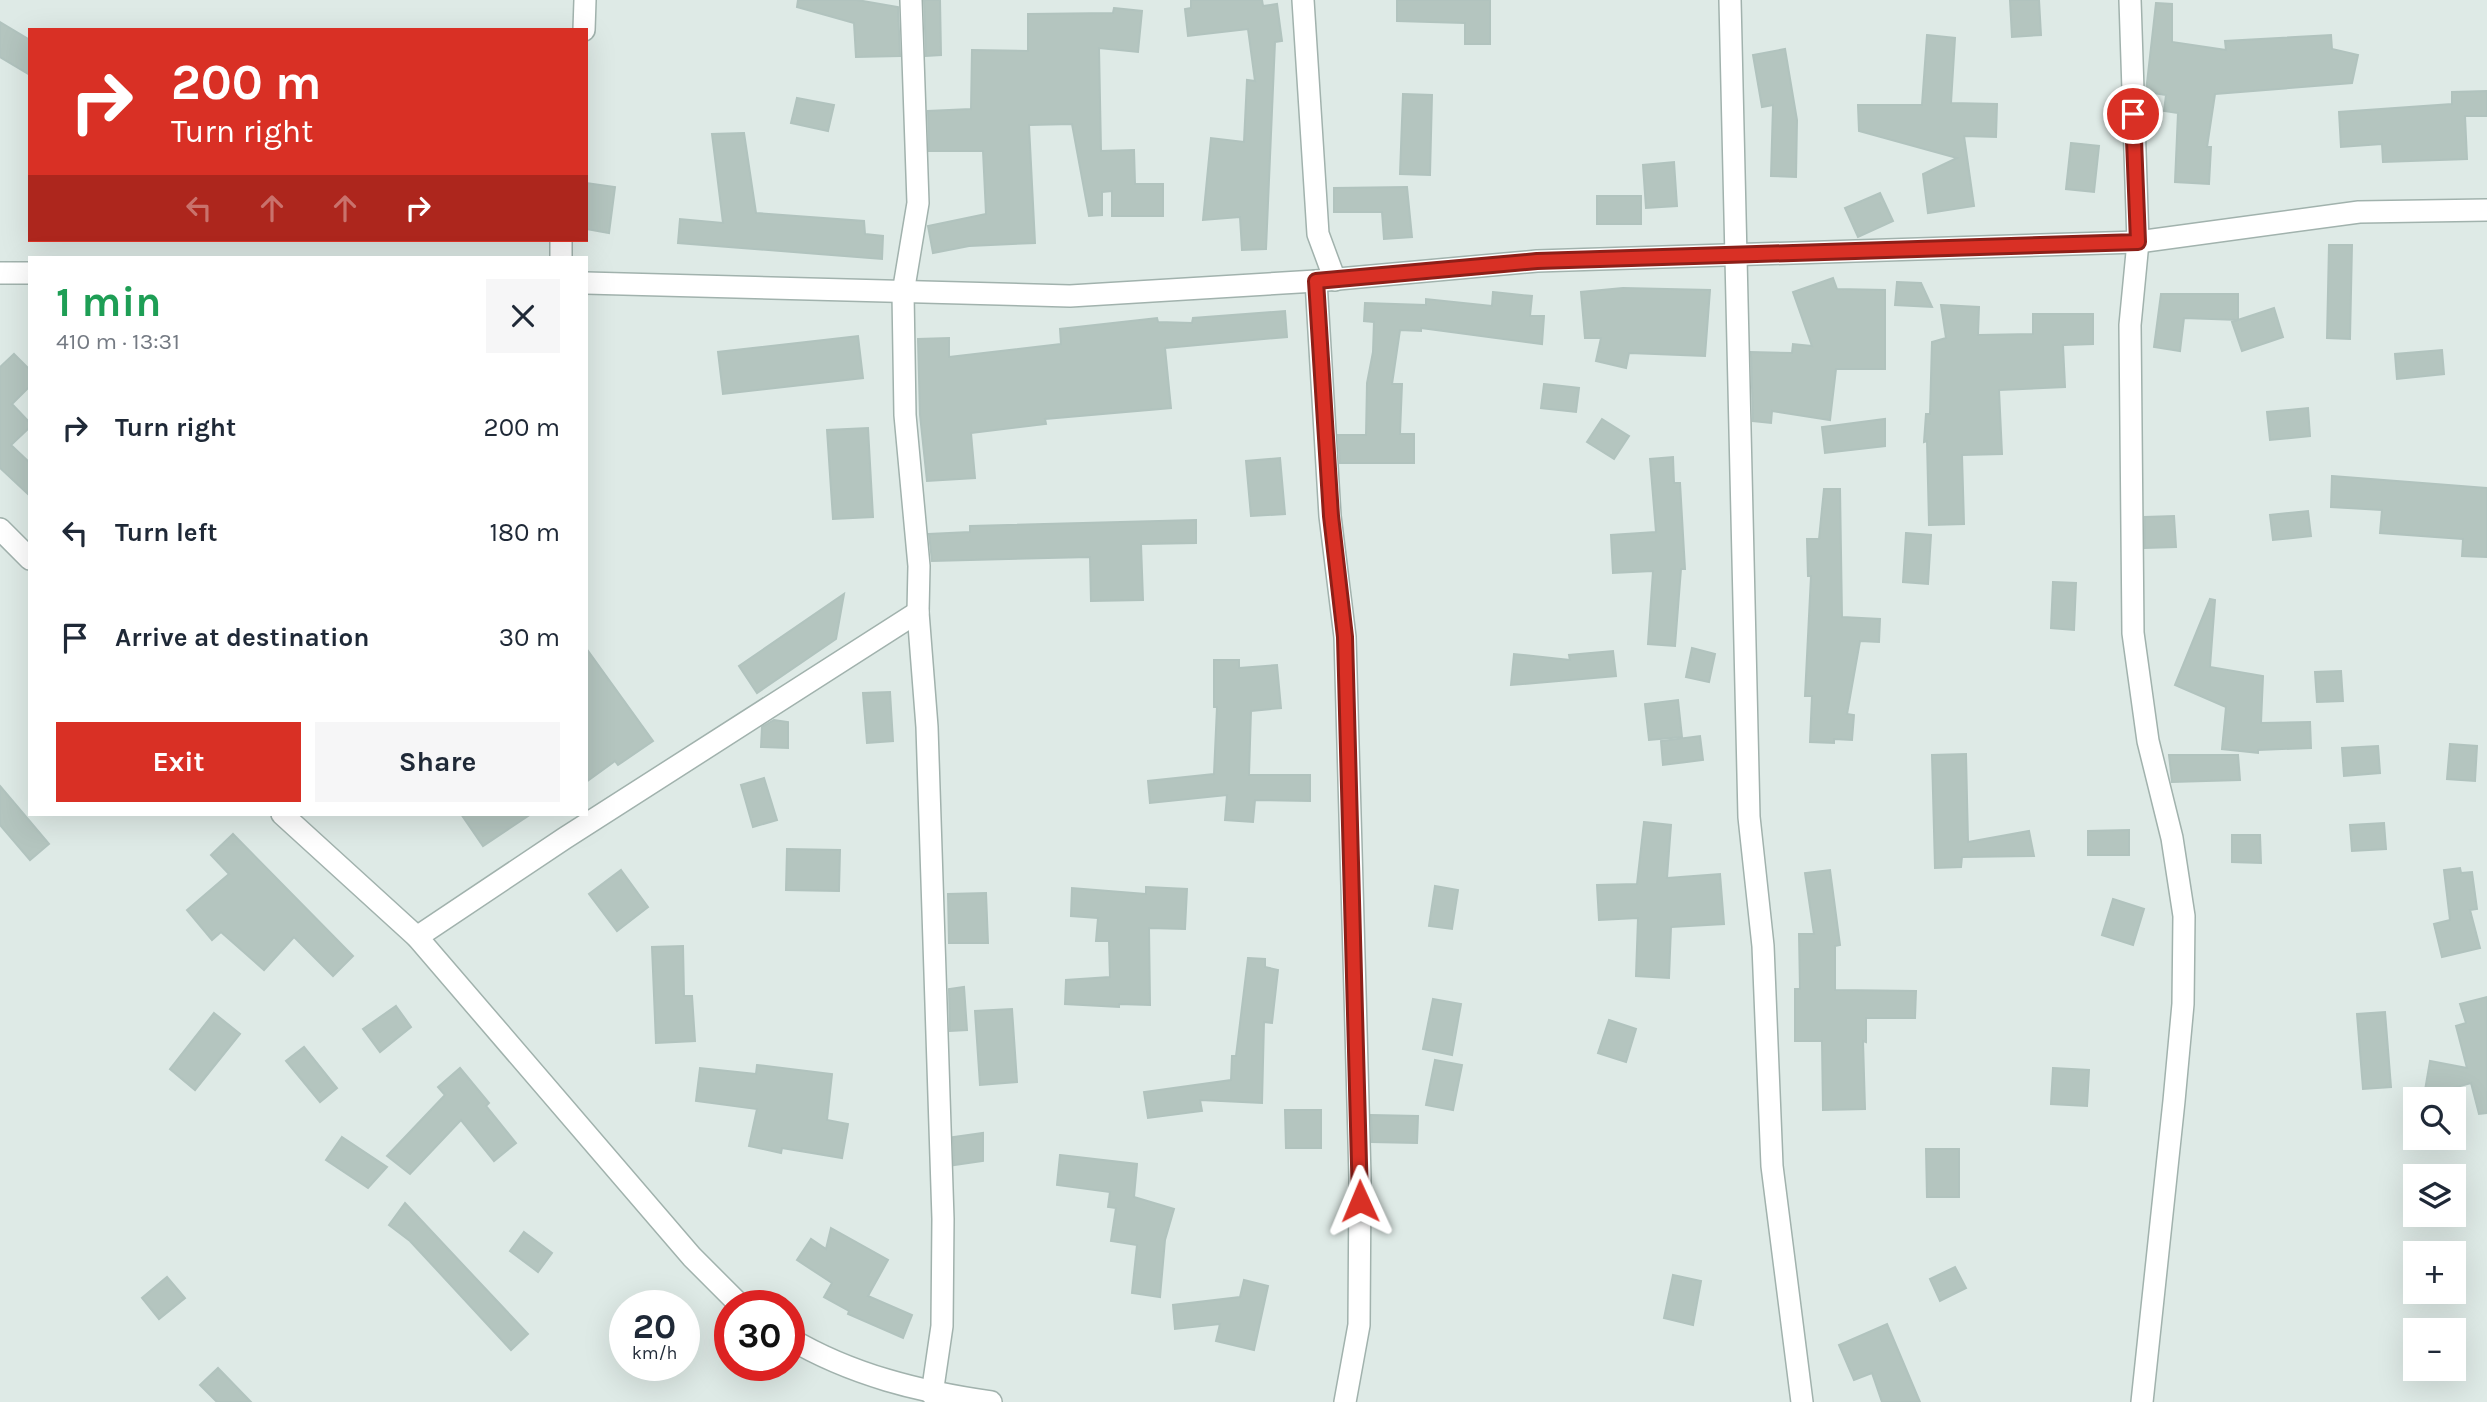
<!DOCTYPE html>
<meta charset="utf-8">
<style>
:root{--surface:#fff;--page:#f6f6f7;--text:#1f2937;--muted:#747a83;--accent:#d93025}
body{margin:0;font-family:Karla,sans-serif;background:var(--page);color:var(--text);height:100vh;display:flex;flex-direction:column;font-size:26px;white-space:nowrap}
*{box-sizing:border-box;margin:0}
p{font-size:23px;color:var(--muted)}
.icon{flex:none;width:38px;height:38px;fill:none;stroke:currentColor;stroke-width:2;stroke-linecap:round;stroke-linejoin:round}
.map{position:relative;flex:1;overflow:hidden}
.side{position:absolute;left:28px;top:256px;width:560px;height:560px;display:flex;flex-direction:column;background:var(--surface);border-radius:0px;box-shadow:0 7px 28px #0002}
.side>*{flex:none}
.guide{position:absolute;left:28px;top:28px;width:560px;height:214px;border-radius:0px;box-shadow:0 7px 28px #0002;background:#d93025;color:#fff;overflow:hidden}
.tools{position:absolute;left:2403px;top:1087px;display:grid;gap:14px}
.tools a{display:grid;place-items:center;width:63px;height:63px;border-radius:0px;background:var(--surface);box-shadow:0 7px 28px #0002;font-size:35px}
.speed{position:absolute;left:609px;top:1290px;display:flex;gap:14px;font-size:35px;font-weight:700;text-align:center}
.speed>*{display:grid;place-content:center;width:91px;height:91px;border-radius:50%;background:var(--surface);box-shadow:0 7px 28px #0002;line-height:1}
.speed small{font-size:18px;font-weight:400}
.speed .limit{border:10px solid #d22;background:#fff;color:#111}
.pin{position:absolute;display:grid;place-items:center;width:60px;height:60px;color:#fff;margin:-30px;border:4px solid #fff;border-radius:50%;box-shadow:0 2px 7px #0007}
.me{position:absolute;width:77px;margin:-38px;rotate:359deg;stroke-linejoin:round;filter:drop-shadow(0 0 5px #0008)}
.turn{display:flex;align-items:center;gap:24px;height:147px;padding:0 28px;font-size:32px}
.turn .icon{width:91px;height:91px;stroke-width:2.5}
.turn b{display:block;font-size:49px;line-height:60px}
.lanes{display:flex;align-items:center;height:66px;padding:0 28px;background:#0003;justify-content:center;gap:35px;direction:ltr}
.lanes .off{opacity:.35}
.round{display:grid;place-items:center;flex:none;width:74px;height:74px;border-radius:0px;background:var(--page)}
.headline{display:flex;align-items:center;justify-content:space-between;height:119px;padding:0 28px}
h1{font-size:42px;font-weight:700;line-height:52px;color:#1e9e55}
.cta{display:flex;gap:14px;margin-top:auto;padding:14px 28px}
.cta a{flex:1;height:80px;border-radius:0px;background:var(--accent);color:#fff;font-size:28px;font-weight:700;line-height:80px;text-align:center}
.cta a+a{background:var(--page);color:var(--text)}
ul{padding:0;list-style:none}
li{display:flex;align-items:center;gap:21px;height:105px;padding:0 28px}
li div{flex:1}
li b{display:block;font-size:26px}
li em{font-style:normal}
.map>svg:first-child{display:block}
.building{fill:#b4c5bf;stroke:#b1c3be;stroke-width:2}
.lines{fill:none;stroke-linecap:round;stroke-linejoin:round}
.minor-casing{stroke:#a1b2ad;stroke-width:24}
.tertiary-casing{stroke:#a1b2ad;stroke-width:24}
.minor{stroke:#fff;stroke-width:21}
.tertiary{stroke:#fff;stroke-width:21}
.route-casing{stroke:#8d1f18;stroke-width:18}
.route{stroke:#d93025;stroke-width:12}
</style>
<div class="map">
<svg width="2487" height="1402" viewBox="0 0 2487 1402">
<rect width="100%" height="100%" fill="#deeae6"/>
<g class="building">
<path d="M798 0H857L898 7 900 56 856 57 854 23 797 7Z"/>
<path d="M924 0H940L941 55 926 56Z"/>
<path d="M1191 0H1262L1263 6 1277 4 1282 41 1275 42 1266 249 1242 250 1240 217 1203 220 1211 138 1244 142 1247 80 1255 81 1248 29 1188 36 1185 9 1191 8Z"/>
<path d="M1397 0H1490V44H1465V23L1397 21Z"/>
<path d="M2010 0H2039L2041 35 2012 37Z"/>
<path d="M2156 3 2172 4V42L2226 50 2225 41 2331 35 2332 49 2358 55 2352 83 2215 94 2207 147H2211L2209 184 2175 182 2178 113 2164 111 2166 95 2146 92Z"/>
<path d="M1114 8 1142 11 1138 52 1099 48 1101 151 1134 150 1135 184H1163V216H1112V191L1102 192V215L1089 216 1072 124 1029 125 1035 243 969 246 933 253 928 226 986 214 983 151H929L928 111 971 109 972 50 1028 51V14L1113 13Z"/>
<path d="M0 22 30 40V75L0 57Z"/>
<path d="M1927 35 1955 38 1951 103 1997 104 1996 137 1964 136 1974 206 1928 213 1923 174 1957 158 1859 131 1858 105H1922Z"/>
<path d="M1785 49 1797 120 1796 177 1771 176 1773 105 1762 107 1753 55Z"/>
<path d="M2487 91V116H2465L2467 159 2383 162 2382 144 2341 147 2339 112 2452 104V92Z"/>
<path d="M1403 94 1432 95 1430 175 1400 174Z"/>
<path d="M797 98 834 105 828 131 791 123Z"/>
<path d="M744 133 756 213 864 221 865 234 883 236 882 259 678 243 680 219 723 223 712 134Z"/>
<path d="M2071 143 2099 146 2094 192 2066 189Z"/>
<path d="M1674 162 1677 206 1646 208 1643 165Z"/>
<path d="M586 183 615 187 609 233 586 229Z"/>
<path d="M1407 187 1412 237 1384 239 1382 212H1334V188Z"/>
<path d="M1880 193 1893 221 1858 237 1845 208Z"/>
<rect x="1597" y="196" width="44" height="28"/>
<path d="M2329 245H2352L2350 339 2327 338Z"/>
<path d="M1833 278 1837 289 1885 290V369H1836L1830 420 1772 411 1771 423 1753 421 1751 352 1792 353 1793 344 1812 346 1793 292Z"/>
<path d="M1897 282 1921 283 1932 307 1895 305Z"/>
<path d="M1623 288 1710 290 1705 356 1629 353 1626 368 1596 361 1601 338H1585L1581 292Z"/>
<path d="M1493 292 1532 296 1530 316H1544L1542 344 1421 328V331L1400 330 1392 384H1402L1400 434H1414V463H1340L1338 435H1366L1367 383 1373 352 1374 322 1364 321 1365 303 1426 305V299L1492 306Z"/>
<path d="M2161 294H2238V320L2184 318 2180 351 2154 347Z"/>
<path d="M1941 305 1979 307 1978 335 2033 334V314H2093V344L2063 345 2065 387 1999 390 2002 454 1962 455 1964 524 1929 525 1927 441 1924 442 1926 414H1930L1932 342 1946 338Z"/>
<path d="M2274 308 2283 337 2242 351 2232 322Z"/>
<path d="M1285 311 1287 337 1165 348 1171 408 1045 419 1046 424 971 433 975 478 927 481 920 415 918 339 949 338V357L1061 344 1060 329 1157 318 1158 322 1192 323 1193 318Z"/>
<path d="M858 336 863 378 723 394 718 352Z"/>
<path d="M2442 350 2444 374 2397 379 2395 354Z"/>
<path d="M14 354 30 370V386L12 404 30 423V427L11 445 30 463V496L0 468V367Z"/>
<path d="M1544 384 1579 388 1576 412 1541 408Z"/>
<path d="M2308 408 2310 436 2270 440 2267 412Z"/>
<path d="M1602 419 1629 436 1614 459 1587 442Z"/>
<path d="M1885 419V446L1825 453 1822 427Z"/>
<path d="M868 428 873 517 833 519 827 430Z"/>
<path d="M1673 457 1674 483H1680L1685 569H1681L1675 646 1648 644 1653 571 1613 573 1611 535 1656 532 1650 459Z"/>
<path d="M1280 458 1285 514 1251 516 1246 461Z"/>
<path d="M2332 476 2487 488V557L2462 556 2463 539 2380 533 2382 510 2331 507Z"/>
<path d="M1824 489H1840L1842 617 1880 619 1879 642 1860 641 1847 714 1854 715 1852 740 1834 739V743L1810 742 1812 696H1805L1811 576H1808L1807 539H1819Z"/>
<path d="M2308 511 2311 536 2273 540 2270 515Z"/>
<path d="M2174 516 2176 547 2145 548V517Z"/>
<path d="M1196 520V543L1141 544 1143 600 1091 601 1090 557 932 561 929 534 970 532V526Z"/>
<path d="M1906 533 1931 535 1928 584 1903 582Z"/>
<path d="M2053 582 2076 583 2074 630 2051 628Z"/>
<path d="M844 594 836 639 757 693 739 666Z"/>
<path d="M2210 599 2215 600 2210 667 2263 676 2261 723 2310 722 2311 748 2258 750V753L2222 749 2226 707 2175 685Z"/>
<path d="M586 648 653 741 618 765 615 761 586 782Z"/>
<path d="M1692 648 1715 654 1709 682 1686 677Z"/>
<path d="M1613 651 1616 676 1511 685 1514 654 1570 660 1569 655Z"/>
<path d="M1214 660H1239V668L1277 665 1281 708 1251 711 1249 775H1310V801L1255 800 1253 822 1225 820 1227 795 1150 803 1148 781 1214 774 1217 707H1214Z"/>
<path d="M2341 671 2343 701 2317 702 2315 672Z"/>
<path d="M890 692 893 741 867 743 863 693Z"/>
<path d="M1678 700 1682 737 1649 740 1645 704Z"/>
<path d="M774 720 788 722V748L761 747 762 727Z"/>
<path d="M1700 736 1703 760 1663 765 1661 741Z"/>
<path d="M2450 744 2477 746 2475 781 2447 779Z"/>
<path d="M2378 746 2380 773 2344 776 2342 748Z"/>
<path d="M1966 754 1968 842 2029 831 2034 856 1962 857 1961 867 1935 868 1932 755Z"/>
<path d="M2169 755H2238L2240 780 2172 782Z"/>
<path d="M764 778 777 820 753 827 741 785Z"/>
<path d="M0 786 49 844 30 860 0 825Z"/>
<path d="M461 814H531L483 846Z"/>
<path d="M1644 822 1671 825 1667 878 1720 874 1724 924 1671 927 1669 978 1636 976 1638 918 1599 920 1597 885 1637 884Z"/>
<path d="M2384 823 2386 849 2352 851 2350 825Z"/>
<path d="M2129 830V855H2088V831Z"/>
<path d="M233 834 353 956 333 976 294 937 264 970 221 932 212 940 187 910 229 874 211 855Z"/>
<path d="M2232 835H2260L2261 863 2232 862Z"/>
<path d="M787 849 840 850 839 891 786 890Z"/>
<path d="M2460 868 2461 873 2472 872 2477 909 2470 910 2480 948 2442 957 2434 924 2450 920 2444 870Z"/>
<path d="M621 870 648 907 617 931 589 894Z"/>
<path d="M1830 870 1840 945 1835 946V990L1916 991 1915 1018H1866V1042L1863 1041 1865 1109 1823 1110 1822 1041H1795V989H1800L1799 934H1814L1805 873Z"/>
<path d="M1435 886 1458 890 1452 929 1429 926Z"/>
<path d="M1146 887 1187 889 1185 929 1149 928 1150 1005 1119 1004V1007L1065 1004 1066 980 1110 977 1109 941H1096L1098 918 1071 916 1072 888 1146 894Z"/>
<path d="M986 893 988 943H949L948 894Z"/>
<path d="M2113 899 2144 909 2133 945 2102 935Z"/>
<path d="M683 946 684 996H692L695 1041 656 1043 652 947Z"/>
<path d="M1248 958 1265 959V967L1278 970 1272 1023 1264 1022 1262 1103 1200 1100 1202 1111 1148 1118 1144 1092 1231 1080 1232 1056H1236Z"/>
<path d="M964 987 967 1030 950 1031 949 989Z"/>
<path d="M2487 997V1113L2479 1114 2471 1083 2424 1096 2430 1061 2467 1068 2456 1026 2466 1023 2460 1004Z"/>
<path d="M1433 999 1461 1004 1452 1055 1423 1049Z"/>
<path d="M396 1006 411 1027 380 1052 363 1029Z"/>
<path d="M1012 1009 1017 1082 980 1085 975 1011Z"/>
<path d="M2385 1012 2391 1087 2363 1089 2357 1014Z"/>
<path d="M214 1013 240 1034 195 1090 170 1069Z"/>
<path d="M1609 1020 1636 1029 1626 1062 1598 1053Z"/>
<path d="M304 1047 337 1088 320 1102 286 1061Z"/>
<path d="M1435 1060 1462 1065 1453 1110 1426 1105Z"/>
<path d="M757 1065 832 1074 827 1120 848 1124 842 1158 782 1148 781 1153 749 1146 757 1109 696 1101 700 1068 756 1074Z"/>
<path d="M460 1068 489 1103 486 1106 516 1143 494 1161 461 1120 410 1174 387 1156 445 1095 438 1087Z"/>
<path d="M2053 1068 2089 1070 2087 1106 2051 1104Z"/>
<path d="M1285 1110H1321V1148H1286Z"/>
<path d="M1371 1115 1418 1116 1417 1143 1372 1142Z"/>
<path d="M983 1133V1161L954 1165 953 1137Z"/>
<path d="M342 1137 387 1167 368 1188 326 1160Z"/>
<path d="M1926 1149H1959V1197H1927Z"/>
<path d="M1060 1155 1137 1164 1134 1197 1174 1209 1165 1240 1160 1297 1132 1293 1137 1245 1111 1241 1116 1208 1108 1207 1110 1192 1057 1185Z"/>
<path d="M405 1203 528 1334 511 1350 410 1241 389 1225Z"/>
<path d="M831 1228 888 1260 868 1296 912 1315 903 1338 848 1314 849 1311 824 1297 832 1283 797 1260 811 1239 826 1249Z"/>
<path d="M524 1232 552 1253 538 1272 510 1251Z"/>
<path d="M1955 1267 1966 1288 1940 1301 1930 1279Z"/>
<path d="M1673 1275 1701 1281 1693 1325 1664 1318Z"/>
<path d="M167 1277 185 1298 159 1319 142 1298Z"/>
<path d="M1244 1280 1268 1286 1254 1350 1216 1341 1220 1324 1175 1329 1173 1305 1240 1297Z"/>
<path d="M1887 1324 1920 1402H1882L1872 1373 1854 1380 1839 1345Z"/>
<path d="M218 1368 251 1402H217L200 1385Z"/>
</g>
<g class="lines">
<g class="minor-casing">
<g id="minor">
<path d="M911 0 918 203 903 293 905 415 919 566 918 612 927 727 943 1219 942 1326 932 1394"/>
<path d="M1303 0 1318 234 1335 280"/>
<path d="M1730 0 1749 817 1763 946 1772 1166 1802 1402"/>
<path d="M2130 0 2138 242 2130 325 2133 633 2148 741 2172 838 2184 916 2183 1004 2174 1101 2142 1402"/>
<path d="M584 30 585 0"/>
<path d="M561 240V257"/>
<path d="M0 273H30"/>
<path d="M1316 281 1330 516 1345 637 1355 992 1360 1178 1359 1325 1345 1402"/>
<path d="M586 283 1070 296 1316 281 1537 261 2138 242 2359 212 2487 210"/>
<path d="M417 937 565 838 918 612"/>
</g>
</g>
<g class="tertiary-casing">
<g id="tertiary">
<path d="M0 529 30 559"/>
<path d="M282 814 417 937 692 1257 741 1306"/>
<path d="M789 1338C851 1375 921 1392 991 1402"/>
</g>
</g>
<use href="#minor" class="minor"/>
<use href="#tertiary" class="tertiary"/>
</g>
<g class="lines">
<g class="route-casing">
<path id="route" d="M1360 1201 1345 637 1331 516 1316 281 1537 261 2138 242 2133 114"/>
</g>
<use href="#route" class="route"/>
</g>
</svg>
<div class="tools">
<a><svg class="icon" aria-label="search" viewBox="0 0 24 24"><circle cx="10" cy="10" r="6"/><path d="M15 15l6 6"/></svg></a>
<a><svg class="icon" aria-label="layers" viewBox="0 0 24 24"><path d="M12 4l9 5-9 5-9-5zM3 14l9 5 9-5"/></svg></a>
<a>+</a>
<a>−</a>
</div>
<div class="speed"><div>20<small>km/h</small></div><div class="limit">30</div></div>
<div class="pin" style="left:2133px;top:114px;background:#d93025"><svg class="icon" aria-label="arrive" viewBox="0 0 24 24"><path d="M6 21V4h12l-3 4 3 4H6"/></svg></div>
<svg class="me" style="left:1360px;top:1201px" viewBox="-20 -20 40 40"><path d="M0-17L14 15 0 8-14 15z" fill="#d93025" stroke="#fff" stroke-width="4"/></svg>
<div class="guide">
<div class="turn"><svg class="icon" aria-label="right" viewBox="0 0 24 24"><path d="M7 20v-9h11M14 6l5 5-5 5"/></svg><div><b>200 m</b>Turn right</div></div>
<div class="lanes"><svg class="icon off" aria-label="left" viewBox="0 0 24 24"><path d="M17 20v-9H6M10 6l-5 5 5 5"/></svg><svg class="icon off" aria-label="ahead" viewBox="0 0 24 24"><path d="M12 20V5M6 11l6-6 6 6"/></svg><svg class="icon off" aria-label="ahead" viewBox="0 0 24 24"><path d="M12 20V5M6 11l6-6 6 6"/></svg><svg class="icon" aria-label="right" viewBox="0 0 24 24"><path d="M7 20v-9h11M14 6l5 5-5 5"/></svg></div>
</div>
<section class="side">
<div class="headline"><div><h1>1 min</h1><p>410 m · 13:31</p></div><a class="round"><svg class="icon" aria-label="close" viewBox="0 0 24 24"><path d="M6 6l12 12M18 6L6 18"/></svg></a></div>
<ul>
<li><svg class="icon" aria-label="right" viewBox="0 0 24 24"><path d="M7 20v-9h11M14 6l5 5-5 5"/></svg><div><b>Turn right</b></div><em>200 m</em></li>
<li><svg class="icon" aria-label="left" viewBox="0 0 24 24"><path d="M17 20v-9H6M10 6l-5 5 5 5"/></svg><div><b>Turn left</b></div><em>180 m</em></li>
<li><svg class="icon" aria-label="arrive" viewBox="0 0 24 24"><path d="M6 21V4h12l-3 4 3 4H6"/></svg><div><b>Arrive at destination</b></div><em>30 m</em></li>
</ul>
<div class="cta"><a>Exit</a><a>Share</a></div>
</section>
</div>
